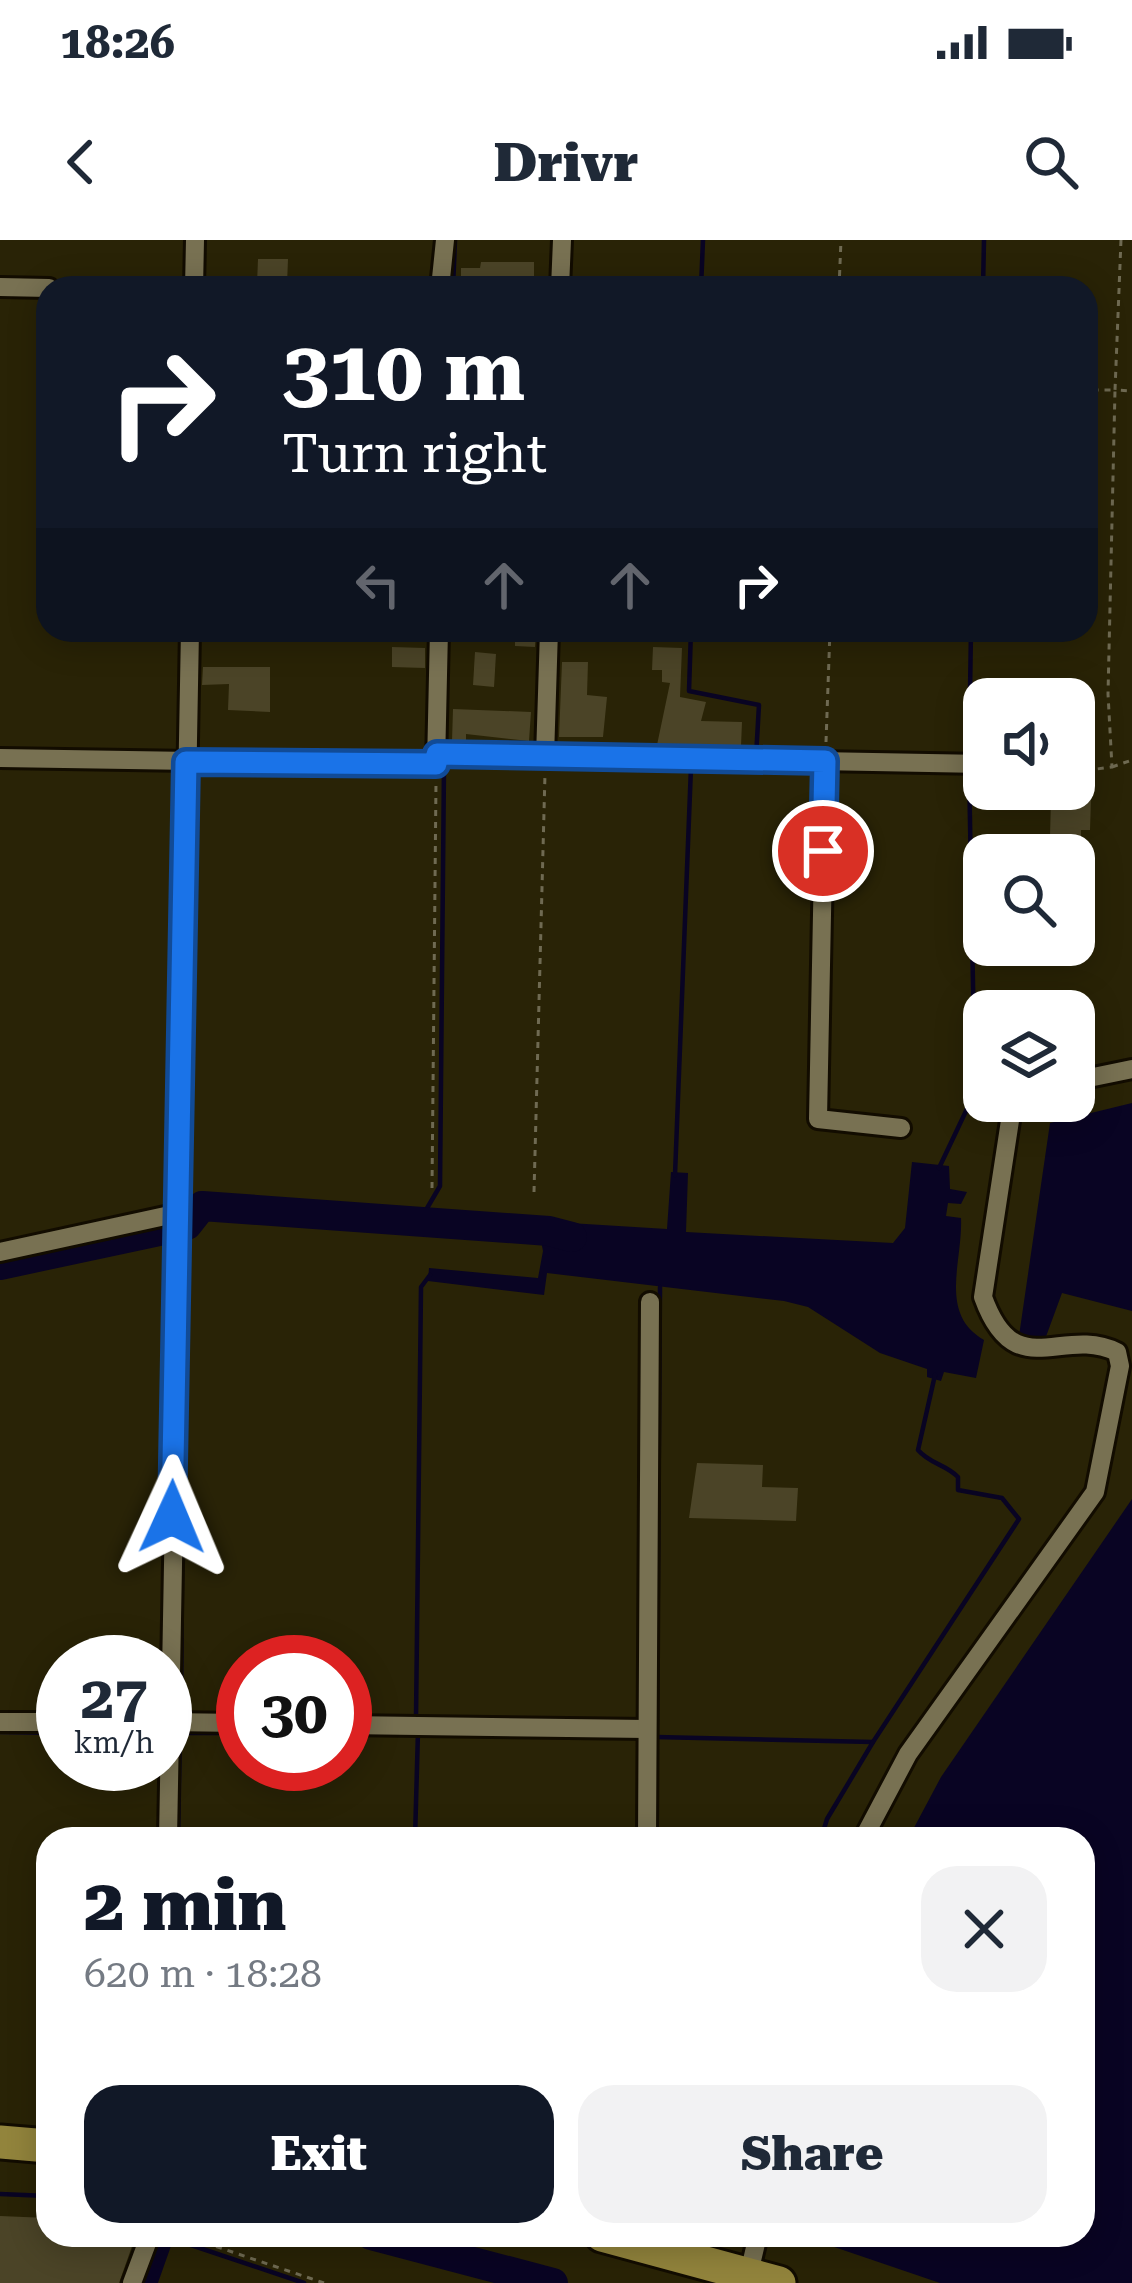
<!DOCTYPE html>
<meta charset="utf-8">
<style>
:root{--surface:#fff;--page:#f2f2f3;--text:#1f2937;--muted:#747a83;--accent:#111827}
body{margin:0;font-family:"Roboto Serif",serif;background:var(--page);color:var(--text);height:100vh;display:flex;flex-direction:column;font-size:45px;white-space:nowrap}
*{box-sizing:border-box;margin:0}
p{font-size:39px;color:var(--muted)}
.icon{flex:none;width:66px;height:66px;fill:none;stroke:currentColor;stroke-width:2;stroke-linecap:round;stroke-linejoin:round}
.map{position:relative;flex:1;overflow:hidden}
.panel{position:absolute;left:36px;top:1587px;width:1059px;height:420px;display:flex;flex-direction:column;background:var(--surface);border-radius:36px;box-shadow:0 6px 30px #0003}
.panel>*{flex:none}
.hud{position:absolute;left:36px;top:36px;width:1062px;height:366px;border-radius:36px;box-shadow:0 6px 30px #0003;background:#111827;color:#fff;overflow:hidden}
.buttons{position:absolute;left:963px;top:438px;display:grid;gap:24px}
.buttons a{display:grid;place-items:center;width:132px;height:132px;border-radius:24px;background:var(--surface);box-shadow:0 6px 30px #0003;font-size:60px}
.speed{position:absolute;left:36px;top:1395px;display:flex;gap:24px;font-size:60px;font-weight:700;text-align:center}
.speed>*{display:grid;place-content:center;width:156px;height:156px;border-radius:50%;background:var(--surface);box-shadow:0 6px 30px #0003;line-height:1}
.speed small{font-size:30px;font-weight:400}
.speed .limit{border:18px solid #d22;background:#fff;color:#111}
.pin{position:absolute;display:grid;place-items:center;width:102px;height:102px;color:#fff;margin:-51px;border:6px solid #fff;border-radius:50%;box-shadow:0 3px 12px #0007}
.me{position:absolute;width:132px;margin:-66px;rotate:1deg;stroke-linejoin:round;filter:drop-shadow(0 0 9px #0008)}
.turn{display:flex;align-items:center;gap:42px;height:252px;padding:0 48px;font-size:54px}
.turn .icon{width:156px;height:156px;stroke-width:2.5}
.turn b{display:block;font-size:84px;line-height:102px}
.lanes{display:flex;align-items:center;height:114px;padding:0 48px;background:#0003;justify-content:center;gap:60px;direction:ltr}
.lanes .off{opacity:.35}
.round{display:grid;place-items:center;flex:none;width:126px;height:126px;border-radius:36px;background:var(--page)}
.headline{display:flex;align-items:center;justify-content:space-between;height:204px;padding:0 48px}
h1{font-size:72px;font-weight:800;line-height:90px;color:var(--accent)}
.primary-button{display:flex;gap:24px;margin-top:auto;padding:24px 48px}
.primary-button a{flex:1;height:138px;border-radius:36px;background:var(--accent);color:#fff;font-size:48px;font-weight:800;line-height:138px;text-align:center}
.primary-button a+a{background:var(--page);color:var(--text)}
.status{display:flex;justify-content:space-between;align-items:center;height:84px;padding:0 60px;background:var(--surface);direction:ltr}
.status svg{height:33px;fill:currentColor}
header{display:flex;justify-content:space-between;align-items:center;height:156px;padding:0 48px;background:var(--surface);font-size:54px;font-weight:800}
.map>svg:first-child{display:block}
.water{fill:#090423}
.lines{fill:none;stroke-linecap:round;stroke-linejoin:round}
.stream{stroke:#090423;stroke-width:4.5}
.river{stroke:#090423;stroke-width:30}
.building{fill:#4b4427}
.minor-casing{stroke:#120c00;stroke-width:24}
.trunk-casing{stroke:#120c00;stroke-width:39}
.path{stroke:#6f6a52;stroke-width:3;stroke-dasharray:6 6;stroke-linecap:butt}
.minor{stroke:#787152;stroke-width:18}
.trunk{stroke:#92843c;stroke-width:33}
.route-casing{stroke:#114b97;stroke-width:30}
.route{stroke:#1a73e8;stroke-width:21}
</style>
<div class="status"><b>18:26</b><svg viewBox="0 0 49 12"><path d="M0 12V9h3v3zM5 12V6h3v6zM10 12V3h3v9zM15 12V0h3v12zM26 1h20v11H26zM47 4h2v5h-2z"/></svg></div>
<header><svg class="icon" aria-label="back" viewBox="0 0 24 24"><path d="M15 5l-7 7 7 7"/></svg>Drivr<svg class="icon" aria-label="search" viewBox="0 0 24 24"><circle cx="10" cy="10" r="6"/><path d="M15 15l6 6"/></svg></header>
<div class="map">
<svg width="1132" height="2043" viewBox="0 0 1132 2043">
<rect width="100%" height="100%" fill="#292306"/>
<g class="water">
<path d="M1132 863V1071L1062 1053 1044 1102 1019 1096 1050 883Z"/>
<path d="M912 922 949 926 950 949 967 952 961 964 948 963 946 976 961 978C963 1021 938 1074 984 1100L976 1138 944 1132 941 1141 927 1137V1129L880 1113 808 1067 784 1061 547 1033 544 1055 428 1041 429 1028 538 1038 543 1011 537 981 667 989 671 932 688 933 686 992 893 1003 905 988Z"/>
<path d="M1132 1259V2043H940L799 1995H1083V1599H908L941 1537Z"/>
</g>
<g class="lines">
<g class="stream">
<path d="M453 48 455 0"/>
<path d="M701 48 703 0"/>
<path d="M983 48 984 0"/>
<path d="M691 390 689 451 759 465 756 517"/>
<path d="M969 516 971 390"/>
<path d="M939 928 975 852 969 527"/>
<path d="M675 935 691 527"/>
<path d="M419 982 440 946 444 526"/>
<path d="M181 1478 182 1327"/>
<path d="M416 1479 421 1047 430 1035"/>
<path d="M0 1492 63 1493"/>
<path d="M178 1493H243"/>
<path d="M656 1497 873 1502"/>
<path d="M178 1599 180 1491"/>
<path d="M415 1599 418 1491"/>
<path d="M656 1599 660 1047"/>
<path d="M821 1599 827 1579 873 1502 1019 1279 1002 1258 958 1250V1237C945 1224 930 1224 918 1210L935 1135"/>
<path d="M0 1954 48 1956"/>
<path d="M161 1995 304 2043"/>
<path d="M535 2043 536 2038"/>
</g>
<g class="river">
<path d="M0 1025 187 985 202 966 549 991 572 997"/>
<path d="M371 1995 553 2043"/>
<path d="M142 2043 159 1995"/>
</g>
</g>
<g class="building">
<path d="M258 19H288L287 45 257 44Z"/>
<path d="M481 22H534V45L461 46V28H480Z"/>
<path d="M515 390H536L535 407 515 406Z"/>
<path d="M392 407 425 408V428L392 427Z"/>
<path d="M653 407 682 408 680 457 706 462 701 481 742 482 741 506 657 505 670 443 662 442V430H652Z"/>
<path d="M475 412 496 414 494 447 473 445Z"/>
<path d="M562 422H588L587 455 607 457 603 497H559Z"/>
<path d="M203 427H270V472L228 470 229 444 202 445Z"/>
<path d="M453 469 531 472 529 501 466 494V501H452Z"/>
<path d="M1051 559 1091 560 1090 590H1081V597L1050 596Z"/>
<path d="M697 1223 763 1225 762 1247 798 1248 796 1281 689 1278Z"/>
<path d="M0 1976 48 1978V1995H136L119 2043H0Z"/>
</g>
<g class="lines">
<g class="minor-casing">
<g id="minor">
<path d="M0 47 49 48"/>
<path d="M194 48 195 0"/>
<path d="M440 48 445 0"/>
<path d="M560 48 562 0"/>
<path d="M437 514 984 524"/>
<path d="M545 517 549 390"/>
<path d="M0 518 436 525 439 390"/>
<path d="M825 521 818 879 901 888"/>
<path d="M1074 841 1132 829"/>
<path d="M0 1012 179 973"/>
<path d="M0 1482H63"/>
<path d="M165 1482 243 1483"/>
<path d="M345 1485 647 1489"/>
<path d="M168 1599 190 390"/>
<path d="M647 1599 650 1062"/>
<path d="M863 1599 908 1514 1095 1252 1120 1126 1117 1112C1061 1085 1015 1146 983 1057L1013 861"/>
<path d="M749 2033 758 1995"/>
<path d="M132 2043 150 1995"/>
</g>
</g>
<g class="trunk-casing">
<g id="trunk">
<path d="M0 1902 48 1906"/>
<path d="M602 1995 779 2043"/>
</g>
</g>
<g class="path">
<path d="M1121 0 1115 150 1132 151"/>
<path d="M839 48 841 0"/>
<path d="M826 502 830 390"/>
<path d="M1112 527 1132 520"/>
<path d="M1074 532 1112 527 1108 454 1115 150H1086"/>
<path d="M432 948 436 542"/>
<path d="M534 952 545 534"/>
<path d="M182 1995 324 2043"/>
</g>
<use href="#minor" class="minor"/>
<use href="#trunk" class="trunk"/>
</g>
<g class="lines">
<g class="route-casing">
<path id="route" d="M172 1277 186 522 436 524 437 514 825 521 823 611"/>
</g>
<use href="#route" class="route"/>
</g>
</svg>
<div class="buttons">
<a><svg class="icon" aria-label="sound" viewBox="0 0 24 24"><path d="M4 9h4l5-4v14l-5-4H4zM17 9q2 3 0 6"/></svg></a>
<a><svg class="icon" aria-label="search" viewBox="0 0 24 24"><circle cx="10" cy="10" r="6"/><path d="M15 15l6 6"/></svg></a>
<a><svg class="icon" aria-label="layers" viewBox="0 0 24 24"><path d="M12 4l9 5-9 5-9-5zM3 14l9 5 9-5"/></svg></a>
</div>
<div class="speed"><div>27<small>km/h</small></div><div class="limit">30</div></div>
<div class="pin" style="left:823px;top:611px;background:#d93025"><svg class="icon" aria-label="arrive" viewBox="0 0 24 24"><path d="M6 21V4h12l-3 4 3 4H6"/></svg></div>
<svg class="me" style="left:172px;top:1277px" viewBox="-20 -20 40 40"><path d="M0-17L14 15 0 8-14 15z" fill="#1a73e8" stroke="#fff" stroke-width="4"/></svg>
<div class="hud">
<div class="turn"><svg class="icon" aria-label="right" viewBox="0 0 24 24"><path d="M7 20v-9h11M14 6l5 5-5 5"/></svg><div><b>310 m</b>Turn right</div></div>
<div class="lanes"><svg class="icon off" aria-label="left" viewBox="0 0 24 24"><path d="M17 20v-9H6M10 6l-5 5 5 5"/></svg><svg class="icon off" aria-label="ahead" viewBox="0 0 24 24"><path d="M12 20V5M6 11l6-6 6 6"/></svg><svg class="icon off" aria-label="ahead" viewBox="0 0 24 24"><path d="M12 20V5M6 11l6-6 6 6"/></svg><svg class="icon" aria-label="right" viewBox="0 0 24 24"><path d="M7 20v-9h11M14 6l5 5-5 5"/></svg></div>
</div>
<section class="panel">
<div class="headline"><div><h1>2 min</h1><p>620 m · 18:28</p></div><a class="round"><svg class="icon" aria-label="close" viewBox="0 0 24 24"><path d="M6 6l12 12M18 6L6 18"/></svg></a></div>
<div class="primary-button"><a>Exit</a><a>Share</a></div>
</section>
</div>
